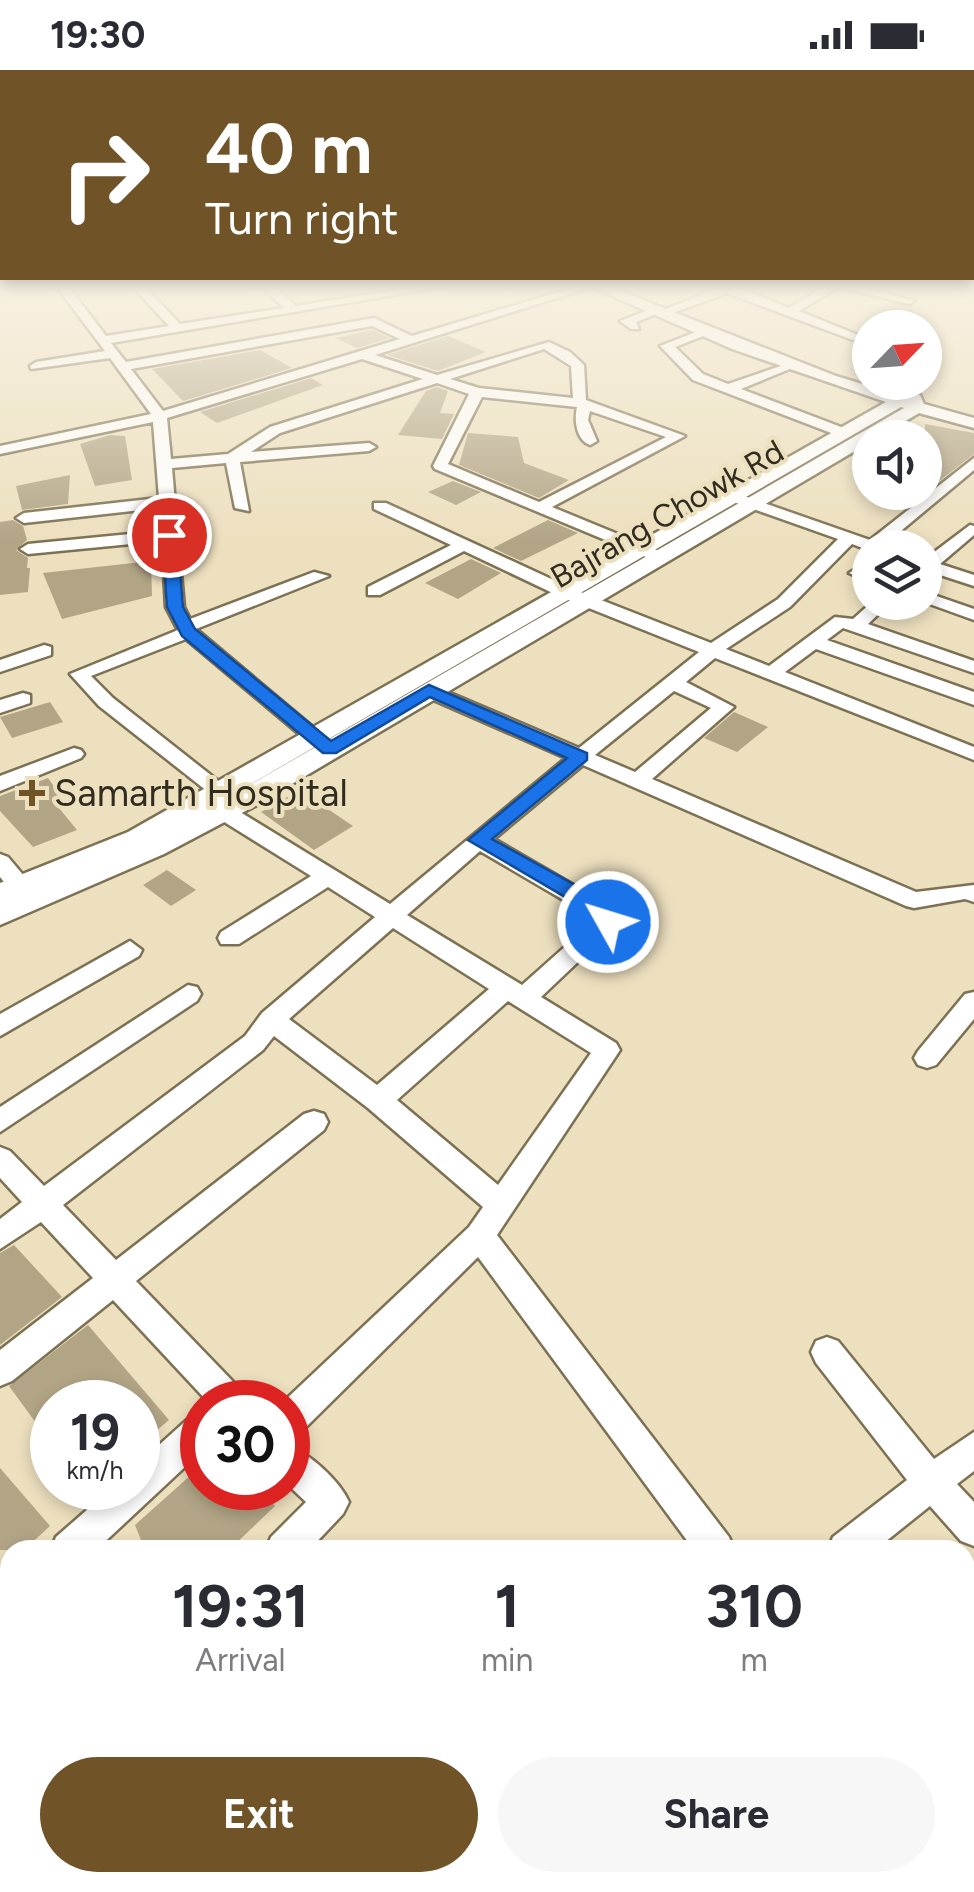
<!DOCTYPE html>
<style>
:root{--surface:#fff;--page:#f7f7f7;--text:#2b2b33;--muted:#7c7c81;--accent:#705427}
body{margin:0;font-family:Figtree,sans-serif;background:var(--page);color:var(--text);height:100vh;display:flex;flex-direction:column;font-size:38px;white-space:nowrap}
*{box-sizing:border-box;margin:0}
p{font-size:32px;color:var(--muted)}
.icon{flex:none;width:55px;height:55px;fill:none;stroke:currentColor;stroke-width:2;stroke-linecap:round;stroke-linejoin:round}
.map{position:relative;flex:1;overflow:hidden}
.drawer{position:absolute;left:0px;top:1470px;width:975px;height:352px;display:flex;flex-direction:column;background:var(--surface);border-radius:30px 30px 0 0;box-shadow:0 5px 15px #0003}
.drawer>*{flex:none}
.guide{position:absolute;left:0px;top:0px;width:975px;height:210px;box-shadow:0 5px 15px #0003;background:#705427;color:#fff;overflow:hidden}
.needle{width:65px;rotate:65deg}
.fabs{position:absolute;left:852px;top:240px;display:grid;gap:20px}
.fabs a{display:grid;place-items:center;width:90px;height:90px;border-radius:50%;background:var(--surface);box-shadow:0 5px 15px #0003;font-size:50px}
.speed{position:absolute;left:30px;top:1310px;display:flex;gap:20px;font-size:50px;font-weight:700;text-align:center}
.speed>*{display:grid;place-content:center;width:130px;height:130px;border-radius:50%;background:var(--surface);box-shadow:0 5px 15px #0003;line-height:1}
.speed small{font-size:25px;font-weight:400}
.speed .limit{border:15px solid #d22;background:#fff;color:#111}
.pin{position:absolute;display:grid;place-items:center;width:85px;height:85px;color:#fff;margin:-42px;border:5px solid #fff;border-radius:50%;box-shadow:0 2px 10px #0007}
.me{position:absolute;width:110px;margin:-55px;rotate:309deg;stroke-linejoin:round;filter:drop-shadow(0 0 8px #0008)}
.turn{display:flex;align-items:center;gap:35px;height:210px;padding:0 40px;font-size:45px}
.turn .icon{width:130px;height:130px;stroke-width:2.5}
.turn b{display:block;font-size:70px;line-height:85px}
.eta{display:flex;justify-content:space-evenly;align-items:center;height:170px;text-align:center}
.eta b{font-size:60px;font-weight:700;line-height:70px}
.action{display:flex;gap:20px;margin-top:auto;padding:20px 40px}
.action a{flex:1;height:115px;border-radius:60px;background:var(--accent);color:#fff;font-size:40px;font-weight:700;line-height:115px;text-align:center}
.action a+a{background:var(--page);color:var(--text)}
.status{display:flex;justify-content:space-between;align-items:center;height:70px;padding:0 50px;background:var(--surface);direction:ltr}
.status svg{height:28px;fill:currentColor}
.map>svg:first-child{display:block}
.building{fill:#b2a586}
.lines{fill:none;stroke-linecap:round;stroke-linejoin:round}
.minor-casing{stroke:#7d7154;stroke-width:5}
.tertiary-casing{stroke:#7d7154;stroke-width:5}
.minor{fill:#fff;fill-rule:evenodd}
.tertiary{fill:#fff;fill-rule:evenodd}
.route{fill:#1a73e8;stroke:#114b97;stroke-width:2.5}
.poi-dot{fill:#705427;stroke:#ede0bf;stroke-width:4}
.labels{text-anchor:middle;stroke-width:8;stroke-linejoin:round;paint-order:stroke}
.far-street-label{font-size:32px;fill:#312c20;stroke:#ede0bf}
.poi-label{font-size:38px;fill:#312c20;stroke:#ede0bf;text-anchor:start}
</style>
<div class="status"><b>19:30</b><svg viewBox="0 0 49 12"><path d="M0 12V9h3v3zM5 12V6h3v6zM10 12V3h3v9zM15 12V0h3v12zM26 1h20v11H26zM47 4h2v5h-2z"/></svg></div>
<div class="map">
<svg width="974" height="1822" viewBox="0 0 974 1822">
<rect width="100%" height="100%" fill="#ede0bf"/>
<g class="building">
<path d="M372 260 390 268 357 278 335 268Z"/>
<path d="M448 266 486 282 438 301 387 285Z"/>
<path d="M260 280 292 298 183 331 152 299Z"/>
<path d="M311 308 323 315 217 353 200 342Z"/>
<path d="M437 317 448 321 440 343 454 344 442 369 398 365 426 321Z"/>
<path d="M925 354 974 363V384L925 422Z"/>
<path d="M468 363 518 367 524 393 569 410 539 428 459 395Z"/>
<path d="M110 365 125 366 132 410 95 416 80 374Z"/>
<path d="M70 405 68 434 22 440 16 416Z"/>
<path d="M453 411 481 422 456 435 428 422Z"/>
<path d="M13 450 23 456 27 470 16 480 28 488 27 498H30L28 522 0 525V452Z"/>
<path d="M548 450 578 463 521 491 493 478Z"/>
<path d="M471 489 501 503 458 529 425 513Z"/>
<path d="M151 491 152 526 62 549 43 503Z"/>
<path d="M50 632 63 652 12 668 0 647Z"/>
<path d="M734 642 768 657 737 682 704 668Z"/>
<path d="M48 708 63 729 54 732 77 760 33 777 0 741V726Z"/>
<path d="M293 724 310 727 353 756 314 780 261 742Z"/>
<path d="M167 800 196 820 171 836 143 815Z"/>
<path d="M14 1175 62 1227 0 1275V1183Z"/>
<path d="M88 1255 169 1350 138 1376V1332H52V1375L9 1316Z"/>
<path d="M202 1395V1418H259L275 1436 229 1480H145L135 1455Z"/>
<path d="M0 1398 50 1456 24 1480H0Z"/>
</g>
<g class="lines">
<g class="minor-casing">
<g id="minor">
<path d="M57 217H69L106 266 169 256 133 217H145L180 254 284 238 262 217H274L296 236 415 217H441L111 273 126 292 374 248 412 266 575 217H592L375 285 437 305 549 272 570 282 584 295 586 330 685 366 552 437 664 483V491L658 492 435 399 433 396 469 324 437 313 280 363 251 382 369 373 376 377 369 381 240 392 249 441 235 438 226 393 172 398 184 537 190 549 314 502 329 506 196 559 339 679 336 683H322L186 569 91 606 113 628 231 721 228 726H214L390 834 566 688 422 625V617H436L579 678 699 582 561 527 464 481 380 525H368V517L451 475 374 439V433H386L573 519 711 573 778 529 838 469 728 430V424H738L870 470 974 388V400L884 475 886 478H870V481L852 474 790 537 726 579 769 596 835 547 853 549 872 532H891L868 554 974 591V603L843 558 827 570 974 622V635L816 579 785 602 974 677V690L715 588 686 612 734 637 652 709 916 822 974 815V832L965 829 914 838 906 836 583 695 494 769 615 839 620 852 541 927 616 973 620 980 497 1165 729 1467 734 1480H694L478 1187 300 1363 288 1367V1332H283L469 1157 483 1137 368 1038 274 966 263 980 63 1135 116 1190 304 1044 314 1041 324 1044 328 1052 324 1060 136 1211 242 1321 246 1332H208L113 1230 12 1311 0 1316V1280L93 1208 41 1152 0 1179V1149L22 1132 0 1108V1077L10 1081 44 1116 245 966 262 943 375 847 328 817 239 874H221L218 868 221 862 311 806 197 735 194 730 197 725H212L99 636 70 604 178 560 166 537 162 471 28 484 20 479 28 474 161 461 159 438 24 453 16 448 24 443 159 428 153 352 0 384V376L151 344 110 288 31 299 30 296 36 292 105 281ZM372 256 400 269 163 341 131 299ZM544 279 571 296 573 328 479 318 450 309ZM362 289 423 309 270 357 228 384 171 389 167 348ZM482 327 577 337C574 350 576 370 590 375L597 371 588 350 590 341 666 367 539 432 448 394ZM674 621 711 638 635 702 595 685ZM480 781 596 849 522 915 407 845ZM393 858 489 919 377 1015 289 949ZM508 931 591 983 498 1115 397 1030Z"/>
<path d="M722 217H738L789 238 824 217H838L799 241 863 267 853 270 727 223 673 243 663 240Z"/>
<path d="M839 217H860L915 231 909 234Z"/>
<path d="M651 239 661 242 636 252 639 259H631L620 251Z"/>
<path d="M701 260 711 263 675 277 703 304 728 314 792 292V298L741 319 849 360V366H839L693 310 660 276Z"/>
<path d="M970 455 974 456V465L940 494 974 505V516L925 500V489Z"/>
<path d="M857 498 870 502V512L849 503Z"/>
<path d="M925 522 974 539V550L924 532Z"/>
<path d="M44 575 51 577V585L0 602V590Z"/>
<path d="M23 623 30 625V633L0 643V630Z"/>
<path d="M74 678 81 680 84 684 81 688 0 721V706Z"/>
<path d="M0 784 8 787 40 825 44 831 40 837H24L0 807Z"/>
<path d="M130 871 142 880 139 886 0 966V944Z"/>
<path d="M188 915 197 917 201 924 197 931 0 1062V1037Z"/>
<path d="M974 922V949L936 995 927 998 918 995 914 988 918 981 965 924Z"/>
<path d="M827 1267 838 1271 934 1389 974 1362V1401L957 1414 974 1432V1476L961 1471 930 1436 875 1480H828L833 1467 907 1410 816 1293 811 1282 816 1271Z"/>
<path d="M202 1342V1381L96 1480H51L56 1467 112 1418H138V1394L190 1347Z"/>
<path d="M288 1375C310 1384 339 1410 349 1432L343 1444 309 1480H266L271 1467 306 1432 288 1415Z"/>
<path d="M10 1514V1557L0 1561V1519Z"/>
<path d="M10 1739V1787L0 1791V1743Z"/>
<path d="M965 1791 974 1794V1822H948L944 1812H965Z"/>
<path d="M529 1812H573L576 1822H533Z"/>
<path d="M697 1812H742L745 1822H701Z"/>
</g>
</g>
<g class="tertiary-casing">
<path id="tertiary" d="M592 217H610L836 306 901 326 920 325 924 334 974 348V358L919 343 877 368H870V372L253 737 164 784 0 855V813L128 762 886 332 732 279ZM901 337 904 338 194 747Z"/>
</g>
<use href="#minor" class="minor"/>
<use href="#tertiary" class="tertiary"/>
</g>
<linearGradient id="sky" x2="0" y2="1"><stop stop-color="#6da5d5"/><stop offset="0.46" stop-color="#f7f1e2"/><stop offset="1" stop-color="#f7f1e2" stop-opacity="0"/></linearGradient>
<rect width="974" height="472" fill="url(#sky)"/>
<path class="route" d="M169 461 177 465 183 537 195 559 331 671 429 615 587 683V690L492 769 611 835 618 852 615 857H600L594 844 468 770 567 688 430 627 336 683H323L182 566 167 537 162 465Z"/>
<path class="poi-dot" d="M27 708h10v10h10v10h-10v10h-10v-10h-10v-10h10z"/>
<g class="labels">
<g class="far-street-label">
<text transform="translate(667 444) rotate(-30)" y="11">Bajrang Chowk Rd</text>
</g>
<g class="poi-label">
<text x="54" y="736">Samarth Hospital</text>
</g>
</g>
</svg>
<div class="fabs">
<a><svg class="needle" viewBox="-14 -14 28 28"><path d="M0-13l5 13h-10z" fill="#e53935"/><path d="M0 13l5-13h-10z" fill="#7c7c81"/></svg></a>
<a><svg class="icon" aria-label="sound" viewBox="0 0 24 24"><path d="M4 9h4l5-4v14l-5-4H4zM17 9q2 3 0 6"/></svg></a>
<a><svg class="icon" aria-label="layers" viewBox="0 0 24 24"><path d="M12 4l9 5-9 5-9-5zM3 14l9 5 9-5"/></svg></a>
</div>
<div class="speed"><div>19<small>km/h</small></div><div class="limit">30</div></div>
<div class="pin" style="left:169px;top:465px;background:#d93025"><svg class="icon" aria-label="arrive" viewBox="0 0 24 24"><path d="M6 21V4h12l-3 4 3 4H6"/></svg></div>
<svg class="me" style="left:608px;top:852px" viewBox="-20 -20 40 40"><circle r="17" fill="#1a73e8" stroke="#fff" stroke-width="3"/><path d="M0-11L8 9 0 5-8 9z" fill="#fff"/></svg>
<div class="guide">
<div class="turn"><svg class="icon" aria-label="right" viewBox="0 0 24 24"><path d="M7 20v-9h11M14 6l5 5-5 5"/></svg><div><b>40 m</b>Turn right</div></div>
</div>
<section class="drawer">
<div class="eta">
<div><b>19:31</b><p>Arrival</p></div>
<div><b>1</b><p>min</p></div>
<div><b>310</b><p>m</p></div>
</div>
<div class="action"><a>Exit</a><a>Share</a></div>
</section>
</div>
